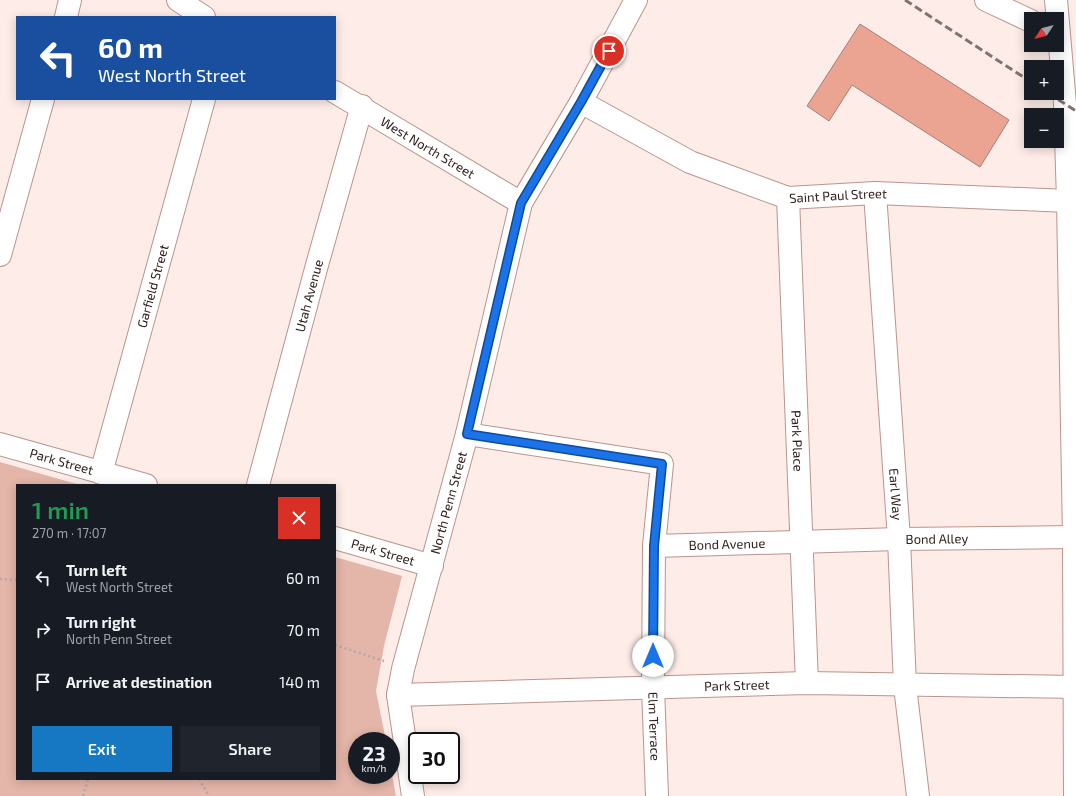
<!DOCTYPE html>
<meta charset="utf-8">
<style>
:root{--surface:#171b24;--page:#20242c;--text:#f1f3f6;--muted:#9ea1a6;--accent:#1677c3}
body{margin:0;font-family:"Exo 2",sans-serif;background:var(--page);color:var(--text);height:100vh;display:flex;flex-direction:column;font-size:15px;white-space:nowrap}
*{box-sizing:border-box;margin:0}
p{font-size:13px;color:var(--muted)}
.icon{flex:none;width:22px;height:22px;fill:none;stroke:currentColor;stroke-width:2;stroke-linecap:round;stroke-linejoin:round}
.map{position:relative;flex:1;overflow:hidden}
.details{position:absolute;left:16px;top:484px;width:320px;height:296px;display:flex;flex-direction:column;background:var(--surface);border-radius:0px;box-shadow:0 2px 10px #0003}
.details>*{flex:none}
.top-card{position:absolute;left:16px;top:16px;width:320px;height:84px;border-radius:0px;box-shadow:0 2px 10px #0003;background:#1a4fa0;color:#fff;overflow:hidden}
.needle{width:26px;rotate:234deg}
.fabs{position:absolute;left:1024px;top:12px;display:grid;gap:8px}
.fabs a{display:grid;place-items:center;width:40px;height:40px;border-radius:0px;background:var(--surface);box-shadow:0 2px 10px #0003;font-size:20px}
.speed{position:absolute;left:348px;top:732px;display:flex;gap:8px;font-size:20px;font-weight:700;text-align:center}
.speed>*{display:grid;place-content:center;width:52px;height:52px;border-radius:50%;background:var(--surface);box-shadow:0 2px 10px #0003;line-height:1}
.speed small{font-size:10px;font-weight:400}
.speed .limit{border:2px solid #111;border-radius:6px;background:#fff;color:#111}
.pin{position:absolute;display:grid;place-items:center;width:34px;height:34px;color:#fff;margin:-17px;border:2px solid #fff;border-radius:50%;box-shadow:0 1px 4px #0007}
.me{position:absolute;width:44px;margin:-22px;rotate:0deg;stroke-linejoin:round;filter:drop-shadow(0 0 3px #0008)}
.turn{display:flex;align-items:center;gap:14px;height:84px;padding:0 16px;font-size:18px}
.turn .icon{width:52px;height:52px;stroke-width:2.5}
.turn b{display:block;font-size:28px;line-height:34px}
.round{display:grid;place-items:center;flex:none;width:42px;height:42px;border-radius:0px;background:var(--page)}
.summary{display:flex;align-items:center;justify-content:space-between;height:68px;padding:0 16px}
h1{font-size:24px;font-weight:600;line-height:30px;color:#1e9e55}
.button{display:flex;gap:8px;margin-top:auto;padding:8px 16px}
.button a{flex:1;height:46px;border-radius:0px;background:var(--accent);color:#fff;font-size:16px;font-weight:600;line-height:46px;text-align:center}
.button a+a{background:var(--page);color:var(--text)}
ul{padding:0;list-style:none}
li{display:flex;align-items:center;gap:12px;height:52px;padding:0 16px}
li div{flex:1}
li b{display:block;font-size:15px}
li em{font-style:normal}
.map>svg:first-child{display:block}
.green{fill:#e4b5a9}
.building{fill:#eba392;stroke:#a38077}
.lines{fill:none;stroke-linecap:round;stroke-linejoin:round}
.minor-casing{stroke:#ba958c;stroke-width:24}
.secondary-casing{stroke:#ba958c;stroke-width:24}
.path{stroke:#b7a7a3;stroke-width:2.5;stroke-dasharray:2 3;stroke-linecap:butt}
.minor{stroke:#fff;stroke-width:22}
.secondary{stroke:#fff;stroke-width:22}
.rail{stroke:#83736f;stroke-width:3;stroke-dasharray:8 4;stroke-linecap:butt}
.route-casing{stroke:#114b97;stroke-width:10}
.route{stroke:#1a73e8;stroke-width:7}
.labels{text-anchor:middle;stroke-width:3;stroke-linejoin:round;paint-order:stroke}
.street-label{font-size:13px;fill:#2f211d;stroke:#fefefe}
</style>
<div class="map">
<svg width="1076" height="796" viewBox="0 0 1076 796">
<rect width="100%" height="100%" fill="#fdece8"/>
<path class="green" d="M0 462 80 485H17V779H335V557L402 576 384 646 376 691 386 741H357V775H391V770L396 796H0Z"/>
<path class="building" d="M860 24 1009 120 980 167 852 85 829 121 807 106Z"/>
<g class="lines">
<g class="minor-casing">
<g id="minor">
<path d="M178 0 204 17"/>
<path d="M986 0 1031 21"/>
<path d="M66 17 70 0"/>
<path id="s1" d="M335 92 521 203"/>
<path id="s2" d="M581 102 690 162 788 198 875 193 1068 201"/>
<path id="s3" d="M875 193 899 539 905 686 918 796"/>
<path id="s4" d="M788 198 807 683"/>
<path d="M0 255 43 99"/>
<path id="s5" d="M467 434 662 464 654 546 653 687 657 796"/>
<path id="s6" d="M0 444 146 485"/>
<path id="s7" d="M101 473 204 99"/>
<path id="s8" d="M258 485 317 265 362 106"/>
<path id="s9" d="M335 538 432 566"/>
<path id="s10" d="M654 546 899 539 1074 537"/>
<path id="s11" d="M398 695 807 683 1076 687"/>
<path id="s12" d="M413 796 398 695 403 669 467 434 521 203 581 102 636 0"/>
</g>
</g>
<g class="secondary-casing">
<path id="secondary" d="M1056 0 1065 104 1068 201 1074 537 1075 796"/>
</g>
<g class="path">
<path d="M0 579 17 580"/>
<path d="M335 645 384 661"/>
<path d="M199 779 209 796"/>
<path d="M83 796 88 779"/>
</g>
<use href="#minor" class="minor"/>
<use href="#secondary" class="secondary"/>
<g class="rail">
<path d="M905 0 1031 82"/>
<path d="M1048 93 1076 111"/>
</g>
</g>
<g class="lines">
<g class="route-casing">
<path id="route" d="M609 51 581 102 521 203 467 434 662 464 654 546 653 656"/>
</g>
<use href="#route" class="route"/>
</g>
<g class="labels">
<g class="street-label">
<text dy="5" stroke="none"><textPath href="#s1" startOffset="108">West North Street</textPath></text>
<text dy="5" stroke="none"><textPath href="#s2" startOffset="279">Saint Paul Street</textPath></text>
<text dy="5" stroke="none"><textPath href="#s7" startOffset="194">Garfield Street</textPath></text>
<text dy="5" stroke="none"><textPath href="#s8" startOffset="196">Utah Avenue</textPath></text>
<text dy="5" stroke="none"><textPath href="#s4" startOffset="243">Park Place</textPath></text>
<text dy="5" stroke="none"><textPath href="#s6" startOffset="64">Park Street</textPath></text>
<text dy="5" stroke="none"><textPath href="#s3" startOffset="302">Earl Way</textPath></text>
<text dy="5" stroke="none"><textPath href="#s12" startOffset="301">North Penn Street</textPath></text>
<text dy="5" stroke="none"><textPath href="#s10" startOffset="283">Bond Alley</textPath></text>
<text dy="5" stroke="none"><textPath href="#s10" startOffset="73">Bond Avenue</textPath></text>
<text dy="5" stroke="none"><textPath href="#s9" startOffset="50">Park Street</textPath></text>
<text dy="5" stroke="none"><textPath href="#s11" startOffset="339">Park Street</textPath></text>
<text dy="5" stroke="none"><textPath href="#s5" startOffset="460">Elm Terrace</textPath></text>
</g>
</g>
</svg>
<div class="fabs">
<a><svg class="needle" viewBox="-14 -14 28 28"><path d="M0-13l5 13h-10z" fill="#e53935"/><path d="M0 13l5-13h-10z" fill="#9ea1a6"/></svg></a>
<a>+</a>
<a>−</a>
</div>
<div class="speed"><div>23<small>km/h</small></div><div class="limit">30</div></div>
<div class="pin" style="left:609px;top:51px;background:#d93025"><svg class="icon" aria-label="arrive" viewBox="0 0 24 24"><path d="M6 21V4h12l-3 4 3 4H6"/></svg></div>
<svg class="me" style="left:653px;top:656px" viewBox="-20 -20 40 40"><circle r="19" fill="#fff"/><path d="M0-13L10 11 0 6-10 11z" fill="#1a73e8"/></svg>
<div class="top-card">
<div class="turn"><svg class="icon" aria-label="left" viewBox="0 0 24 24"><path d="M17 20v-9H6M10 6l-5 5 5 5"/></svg><div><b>60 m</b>West North Street</div></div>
</div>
<section class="details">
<div class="summary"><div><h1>1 min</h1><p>270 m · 17:07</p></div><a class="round" style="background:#d93025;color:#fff"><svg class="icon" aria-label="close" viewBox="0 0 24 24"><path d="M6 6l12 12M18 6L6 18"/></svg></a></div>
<ul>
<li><svg class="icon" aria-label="left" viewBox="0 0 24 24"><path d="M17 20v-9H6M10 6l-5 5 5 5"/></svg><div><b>Turn left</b><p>West North Street</p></div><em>60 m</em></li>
<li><svg class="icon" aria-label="right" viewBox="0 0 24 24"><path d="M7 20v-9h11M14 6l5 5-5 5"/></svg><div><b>Turn right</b><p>North Penn Street</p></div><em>70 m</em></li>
<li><svg class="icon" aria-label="arrive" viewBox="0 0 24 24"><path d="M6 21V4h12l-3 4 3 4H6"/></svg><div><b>Arrive at destination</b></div><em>140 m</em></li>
</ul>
<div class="button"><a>Exit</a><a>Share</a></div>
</section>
</div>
